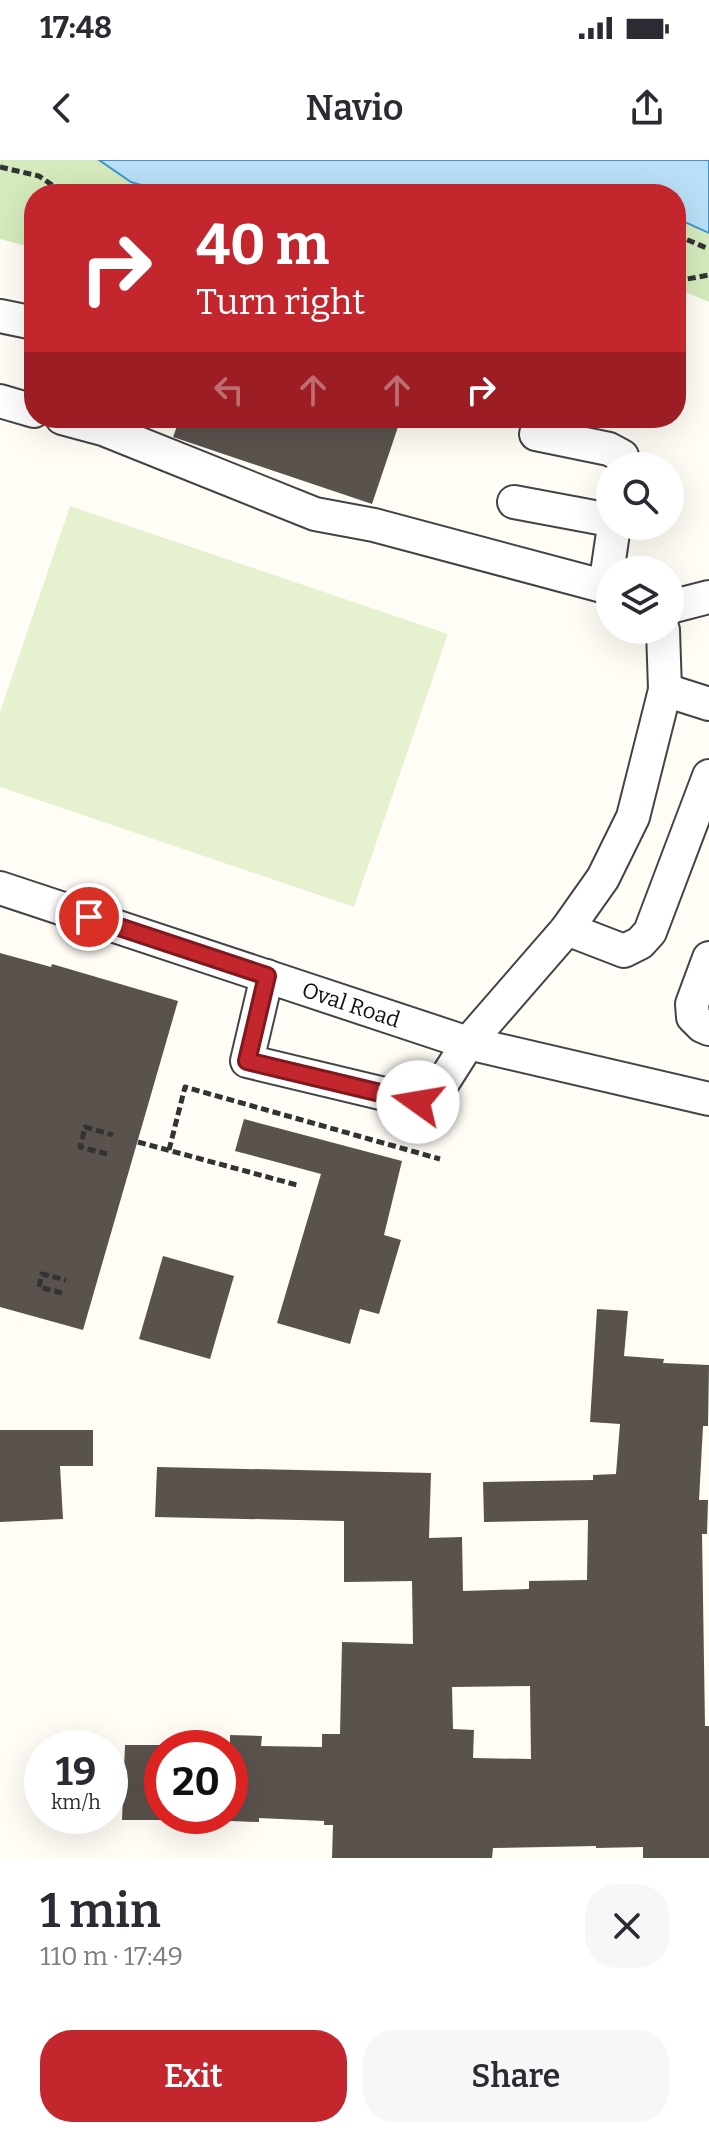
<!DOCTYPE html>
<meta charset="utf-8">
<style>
:root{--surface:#fff;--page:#f7f7f7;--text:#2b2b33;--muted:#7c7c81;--accent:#c4262e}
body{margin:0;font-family:Bitter,serif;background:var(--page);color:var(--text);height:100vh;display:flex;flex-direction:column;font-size:30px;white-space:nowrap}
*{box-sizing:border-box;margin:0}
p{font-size:26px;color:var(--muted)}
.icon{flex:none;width:44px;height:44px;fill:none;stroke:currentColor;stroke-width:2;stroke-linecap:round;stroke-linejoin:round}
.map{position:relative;height:1698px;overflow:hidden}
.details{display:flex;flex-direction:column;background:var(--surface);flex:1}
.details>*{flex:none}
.hud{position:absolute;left:24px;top:24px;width:662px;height:244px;border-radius:32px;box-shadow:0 8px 32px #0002;background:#c4262e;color:#fff;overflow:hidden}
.fabs{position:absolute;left:596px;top:292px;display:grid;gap:16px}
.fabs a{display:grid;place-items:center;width:88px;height:88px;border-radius:50%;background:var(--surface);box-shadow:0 8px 32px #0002;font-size:40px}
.speed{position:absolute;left:24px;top:1570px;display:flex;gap:16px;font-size:40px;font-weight:700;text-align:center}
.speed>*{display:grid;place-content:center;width:104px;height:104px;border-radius:50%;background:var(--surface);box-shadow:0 8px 32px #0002;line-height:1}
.speed small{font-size:20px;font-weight:400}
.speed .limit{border:12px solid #d22;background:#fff;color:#111}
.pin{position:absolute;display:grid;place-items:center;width:68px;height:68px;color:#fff;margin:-34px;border:4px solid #fff;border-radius:50%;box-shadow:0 2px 8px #0007}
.me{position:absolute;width:88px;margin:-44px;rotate:283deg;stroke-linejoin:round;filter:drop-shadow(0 0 6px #0008)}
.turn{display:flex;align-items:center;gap:28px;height:168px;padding:0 40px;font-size:36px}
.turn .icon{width:104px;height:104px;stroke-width:2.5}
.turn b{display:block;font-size:56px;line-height:68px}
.lanes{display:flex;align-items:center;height:76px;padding:0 40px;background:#0003;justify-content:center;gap:40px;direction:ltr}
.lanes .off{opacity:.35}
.round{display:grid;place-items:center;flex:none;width:84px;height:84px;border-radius:32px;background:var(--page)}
.head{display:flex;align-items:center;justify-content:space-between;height:136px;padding:0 40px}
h1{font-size:48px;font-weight:600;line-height:60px}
.primary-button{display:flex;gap:16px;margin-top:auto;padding:16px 40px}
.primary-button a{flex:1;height:92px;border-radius:32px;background:var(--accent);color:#fff;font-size:32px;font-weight:600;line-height:92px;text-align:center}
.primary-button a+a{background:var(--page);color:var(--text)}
.status{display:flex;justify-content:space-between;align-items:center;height:56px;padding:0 40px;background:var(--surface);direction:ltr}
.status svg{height:22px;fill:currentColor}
header{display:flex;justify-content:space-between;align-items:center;height:104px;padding:0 40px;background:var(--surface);font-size:36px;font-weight:600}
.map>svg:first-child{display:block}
.green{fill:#d5ebbd}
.pitch{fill:#e6f2cf}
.water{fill:#b9e0f7;stroke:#3f96cf;stroke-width:2}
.building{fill:#5a524d;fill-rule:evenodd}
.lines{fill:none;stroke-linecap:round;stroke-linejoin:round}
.minor-casing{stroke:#444;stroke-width:36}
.path{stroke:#333;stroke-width:5;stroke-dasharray:8 4;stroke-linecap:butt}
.minor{stroke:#fff;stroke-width:32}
.route-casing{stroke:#7f191e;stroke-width:20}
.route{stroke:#c4262e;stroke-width:14}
.labels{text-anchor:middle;stroke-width:8;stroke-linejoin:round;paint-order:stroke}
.street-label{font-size:22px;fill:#111;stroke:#fff}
</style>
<div class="status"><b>17:48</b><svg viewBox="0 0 49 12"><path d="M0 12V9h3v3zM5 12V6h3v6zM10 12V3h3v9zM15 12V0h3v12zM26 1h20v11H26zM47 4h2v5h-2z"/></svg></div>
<header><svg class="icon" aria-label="back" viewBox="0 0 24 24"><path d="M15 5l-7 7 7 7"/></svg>Navio<svg class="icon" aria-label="share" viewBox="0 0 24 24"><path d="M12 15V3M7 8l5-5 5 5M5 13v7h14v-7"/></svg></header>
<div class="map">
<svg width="709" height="1698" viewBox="0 0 709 1698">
<rect width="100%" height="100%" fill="#fffdf5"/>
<g class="green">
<path d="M0 0H99L131 22 172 34H34V88L0 79Z"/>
<path d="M676 58 709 73V142L676 128Z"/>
</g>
<path class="pitch" d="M70 346 448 474 354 747 0 627V552Z"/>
<path class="water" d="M99 0H709V73L676 58V34H172L131 22Z"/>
<g class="building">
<path d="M180 258H401L372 344 173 277Z"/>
<path d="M0 793 51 807 52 804 178 841 83 1170 0 1147Z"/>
<path d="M244 959 402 1001 384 1075 401 1080 379 1154 360 1149 350 1184 277 1163 321 1014 235 991Z"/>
<path d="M163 1096 234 1116 210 1199 139 1179Z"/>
<path d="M597 1149 628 1151 624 1196 664 1199 663 1203 709 1205 708 1266H703L699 1340H708L707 1374H702L705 1566H709V1698H643V1687L596 1688V1686L493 1688 492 1698H332L333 1665H324V1661L259 1658V1662L230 1661V1575L262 1576 261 1586 322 1587V1574H340L342 1482 413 1484 412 1421 344 1422V1361L155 1357 157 1307 431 1313 429 1378 462 1377 463 1431 529 1429V1421L587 1420 588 1360 484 1362 483 1322 593 1320V1315L616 1314 620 1264 590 1262ZM530 1526 531 1599 473 1598 474 1570 453 1569 452 1527Z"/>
<path d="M0 1270H93V1306H60L63 1359 0 1362Z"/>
<path d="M125 1585H162V1660H122Z"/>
</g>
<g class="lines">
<g class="minor-casing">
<g id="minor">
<path d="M0 156 34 163"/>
<path d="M0 241 34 251"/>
<path d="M62 258 103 269 315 354 374 365 610 428"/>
<path d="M536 274 609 289 622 296 625 306"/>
<path d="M514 342 610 360"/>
<path d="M605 427 614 366"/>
<path d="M670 447 709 437"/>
<path d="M665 530 709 544"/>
<path id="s1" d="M0 728 468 883 709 939"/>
<path d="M567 769 624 791 640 783 650 772 709 616"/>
<path d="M709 798 692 844 693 857 702 866 709 869"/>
<path d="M267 816 247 901 418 942H428L435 935 468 883 567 769 603 718 633 657 665 530 663 470"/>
</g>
</g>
<g class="path">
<path d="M0 7 39 16 65 34"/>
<path d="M676 75 709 89"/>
<path d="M676 121 709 115"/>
<path d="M138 982 297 1025"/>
<path d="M169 990 185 927 440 999"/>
<path d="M107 994 80 987 85 967 113 975"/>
<path d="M62 1133 39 1127 42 1114 66 1120"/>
</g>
<use href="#minor" class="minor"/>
</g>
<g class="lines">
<g class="route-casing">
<path id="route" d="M89 757 267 816 247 901 418 942"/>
</g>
<use href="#route" class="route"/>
</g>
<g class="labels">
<g class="street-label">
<text dy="8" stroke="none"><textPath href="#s1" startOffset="370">Oval Road</textPath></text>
</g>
</g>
</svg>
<div class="fabs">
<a><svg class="icon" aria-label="search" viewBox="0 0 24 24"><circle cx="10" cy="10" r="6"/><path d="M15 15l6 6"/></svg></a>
<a><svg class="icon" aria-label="layers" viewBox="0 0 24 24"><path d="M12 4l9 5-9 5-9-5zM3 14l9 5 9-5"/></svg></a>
</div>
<div class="speed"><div>19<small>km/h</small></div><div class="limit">20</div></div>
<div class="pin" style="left:89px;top:757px;background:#d93025"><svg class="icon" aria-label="arrive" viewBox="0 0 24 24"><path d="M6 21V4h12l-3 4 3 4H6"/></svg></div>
<svg class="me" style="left:418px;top:942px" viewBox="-20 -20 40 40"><circle r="19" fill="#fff"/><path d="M0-13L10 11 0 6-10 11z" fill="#c4262e"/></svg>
<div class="hud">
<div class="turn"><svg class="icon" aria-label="right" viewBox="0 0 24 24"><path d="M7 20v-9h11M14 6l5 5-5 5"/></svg><div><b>40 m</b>Turn right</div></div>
<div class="lanes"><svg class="icon off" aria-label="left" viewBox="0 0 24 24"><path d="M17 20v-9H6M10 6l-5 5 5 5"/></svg><svg class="icon off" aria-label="ahead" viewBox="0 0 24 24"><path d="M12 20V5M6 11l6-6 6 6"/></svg><svg class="icon off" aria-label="ahead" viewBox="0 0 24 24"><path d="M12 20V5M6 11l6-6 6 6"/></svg><svg class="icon" aria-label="right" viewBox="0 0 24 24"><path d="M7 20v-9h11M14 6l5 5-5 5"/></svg></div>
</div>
</div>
<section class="details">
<div class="head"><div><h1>1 min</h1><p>110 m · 17:49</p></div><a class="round"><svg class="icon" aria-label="close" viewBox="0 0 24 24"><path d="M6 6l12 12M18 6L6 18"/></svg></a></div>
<div class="primary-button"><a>Exit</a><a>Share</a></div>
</section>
